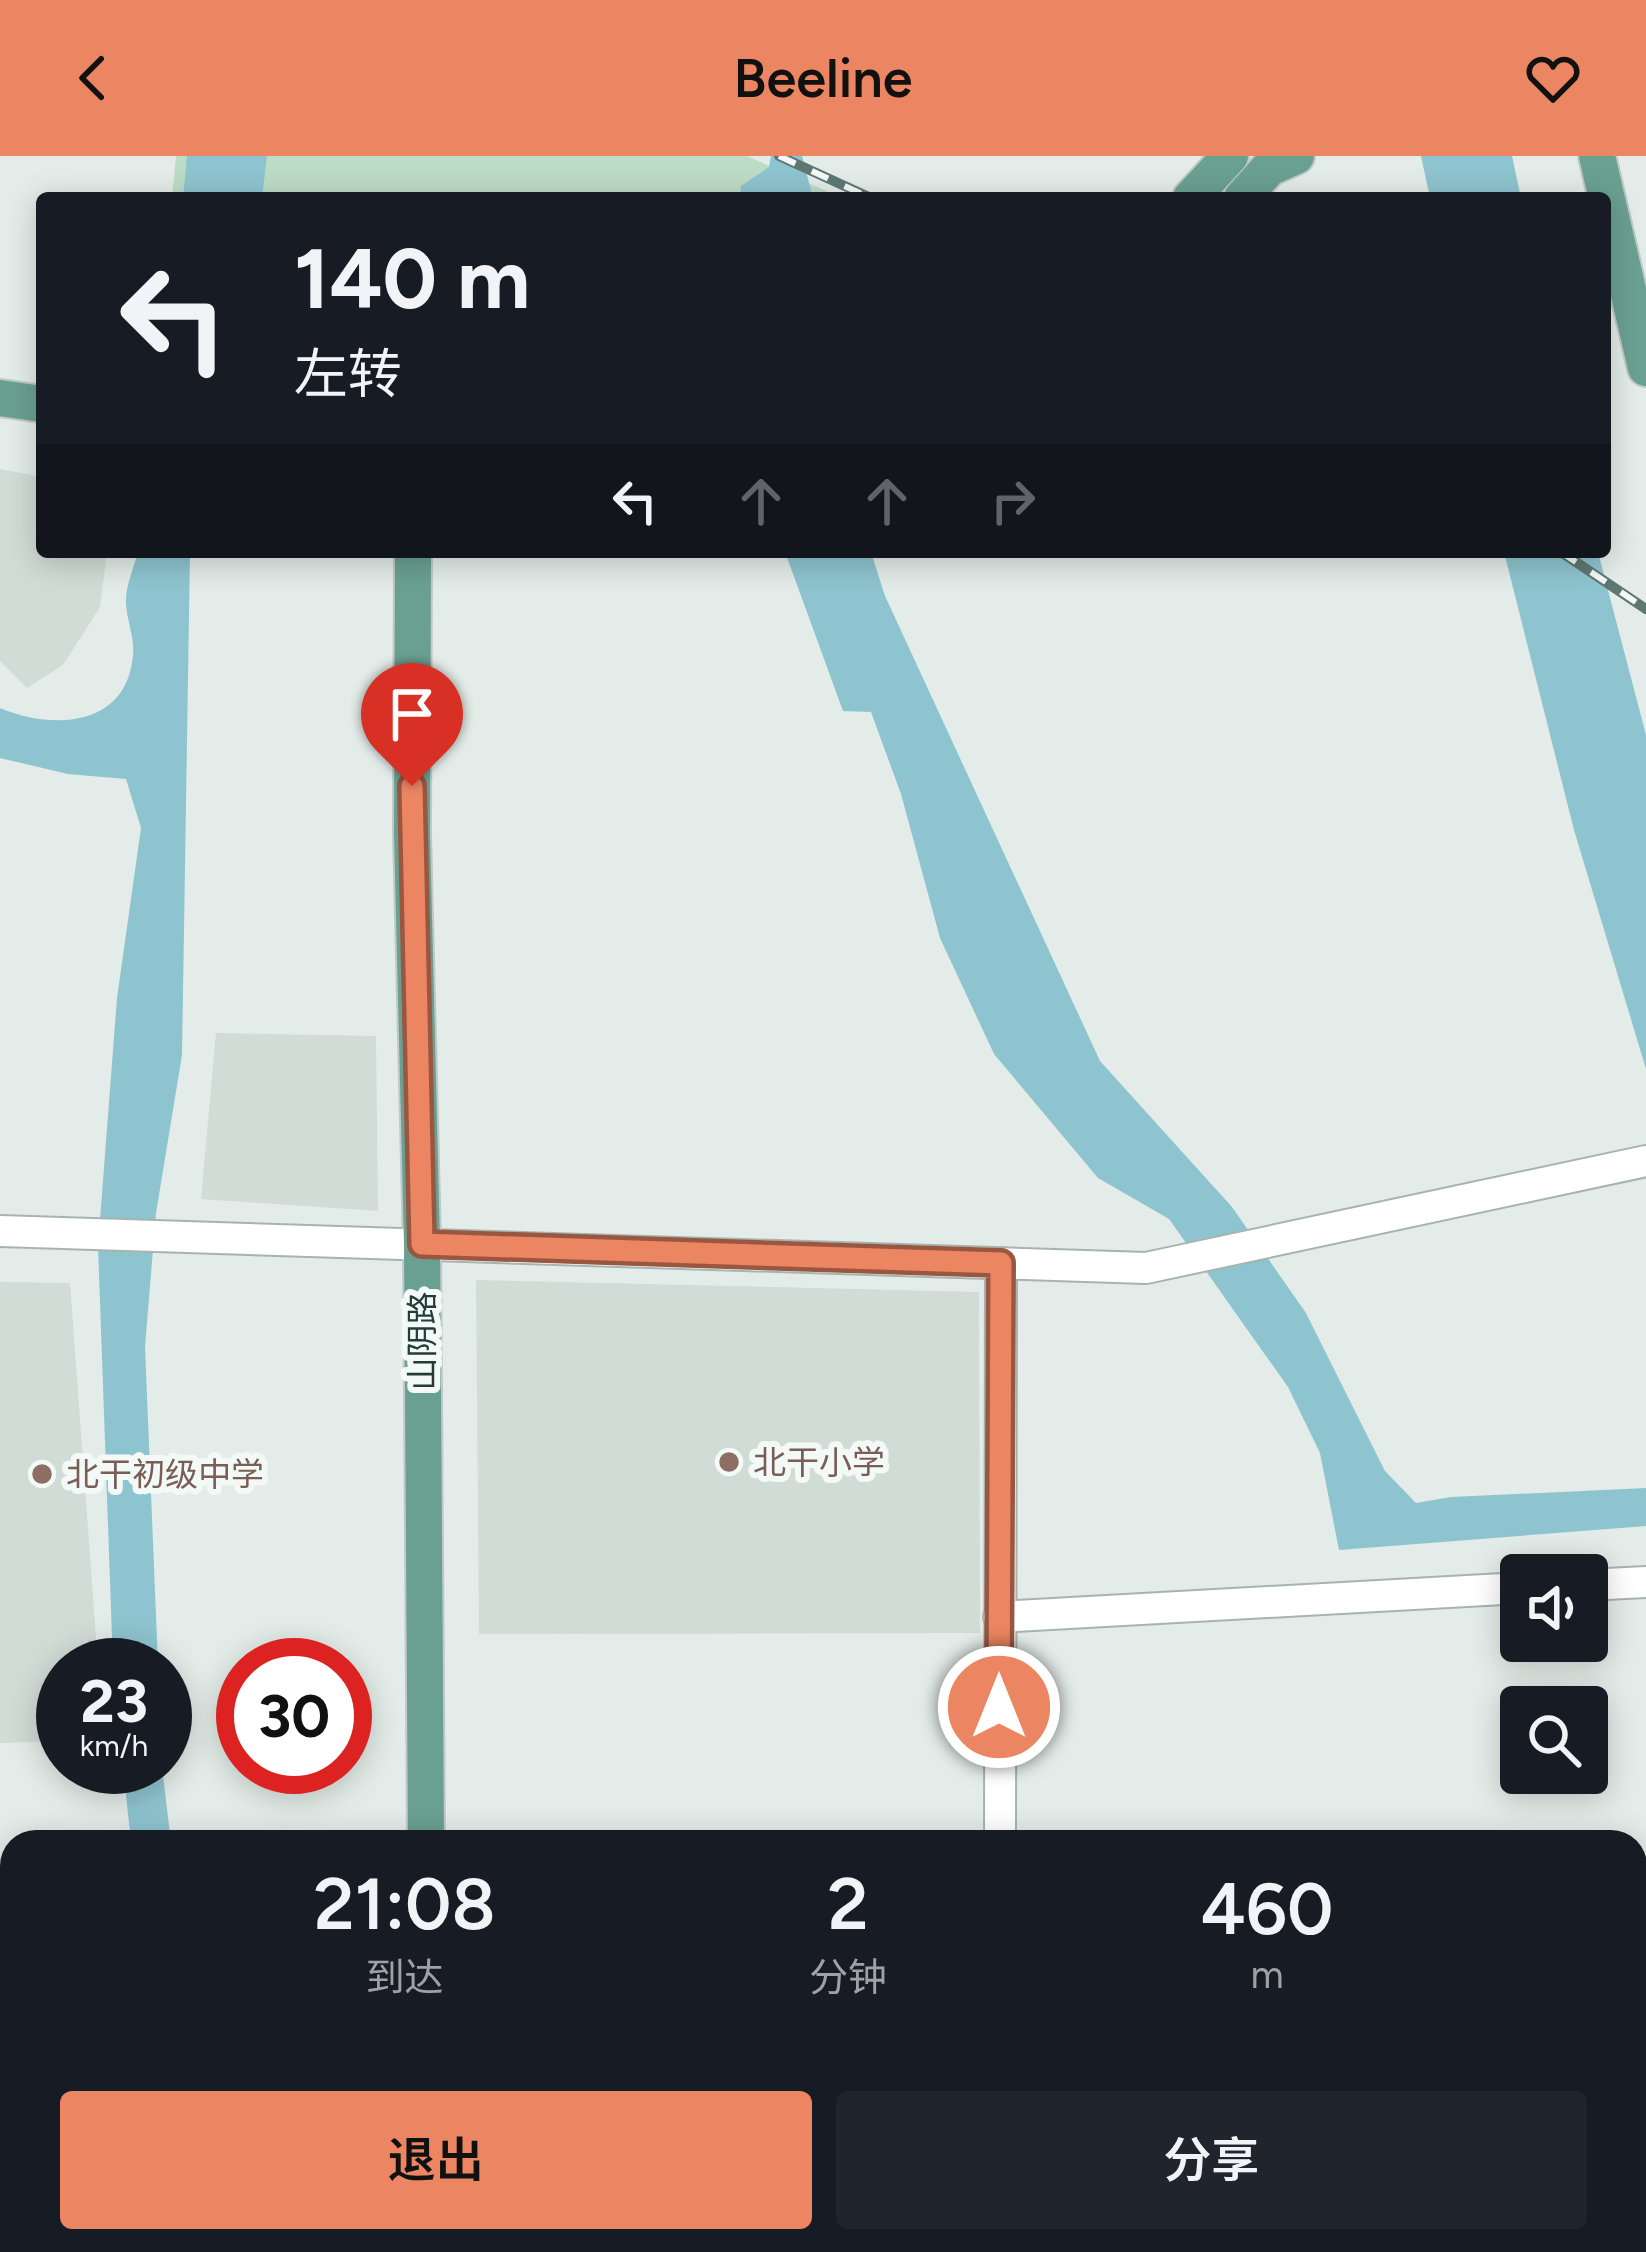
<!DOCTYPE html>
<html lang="zh">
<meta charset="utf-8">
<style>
:root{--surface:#171b24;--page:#20242c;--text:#f1f3f6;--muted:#9ea1a6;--accent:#eb8562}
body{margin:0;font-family:Figtree,"Noto Sans SC",sans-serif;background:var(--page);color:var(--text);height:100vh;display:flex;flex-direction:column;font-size:45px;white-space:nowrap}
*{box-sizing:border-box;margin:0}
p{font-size:39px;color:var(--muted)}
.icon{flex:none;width:66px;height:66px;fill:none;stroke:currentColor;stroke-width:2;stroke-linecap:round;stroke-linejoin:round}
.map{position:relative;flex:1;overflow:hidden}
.panel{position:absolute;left:0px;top:1674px;width:1647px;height:423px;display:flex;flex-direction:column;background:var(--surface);border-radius:36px 36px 0 0;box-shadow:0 6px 30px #0003}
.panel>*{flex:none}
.guide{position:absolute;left:36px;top:36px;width:1575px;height:366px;border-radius:12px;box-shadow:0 6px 30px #0003;background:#171b24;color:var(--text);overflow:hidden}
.fabs{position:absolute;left:1500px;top:1398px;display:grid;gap:24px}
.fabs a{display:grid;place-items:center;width:108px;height:108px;border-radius:12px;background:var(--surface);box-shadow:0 6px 30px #0003;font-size:60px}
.speed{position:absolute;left:36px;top:1482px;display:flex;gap:24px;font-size:60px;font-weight:700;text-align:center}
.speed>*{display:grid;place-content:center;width:156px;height:156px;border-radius:50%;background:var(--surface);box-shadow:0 6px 30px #0003;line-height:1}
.speed small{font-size:30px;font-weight:400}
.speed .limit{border:18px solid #d22;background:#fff;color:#111}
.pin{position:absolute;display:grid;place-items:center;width:102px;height:102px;color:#fff;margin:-123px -51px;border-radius:50% 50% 50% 0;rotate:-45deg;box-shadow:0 0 12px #0007}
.pin .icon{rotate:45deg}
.me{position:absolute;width:132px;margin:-66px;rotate:0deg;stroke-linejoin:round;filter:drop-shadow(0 0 9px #0008)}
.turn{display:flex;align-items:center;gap:42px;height:252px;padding:0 60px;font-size:54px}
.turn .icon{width:156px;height:156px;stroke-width:2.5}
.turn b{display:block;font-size:84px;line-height:102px}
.lanes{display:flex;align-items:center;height:114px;padding:0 60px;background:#0003;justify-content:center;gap:60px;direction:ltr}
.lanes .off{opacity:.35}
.eta{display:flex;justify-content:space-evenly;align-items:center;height:204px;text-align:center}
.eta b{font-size:72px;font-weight:600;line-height:84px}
.cta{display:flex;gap:24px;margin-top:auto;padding:24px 60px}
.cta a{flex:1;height:138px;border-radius:12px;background:var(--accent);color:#111;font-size:48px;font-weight:600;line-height:138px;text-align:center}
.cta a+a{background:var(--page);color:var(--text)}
header{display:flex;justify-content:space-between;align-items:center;height:156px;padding:0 60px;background:var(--accent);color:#111;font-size:54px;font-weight:600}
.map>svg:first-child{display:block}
.built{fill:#d1dcd7}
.green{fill:#bddcc6}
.water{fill:#8ec4cf}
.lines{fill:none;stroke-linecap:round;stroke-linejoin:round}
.minor-casing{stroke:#a6b4af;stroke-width:34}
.major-casing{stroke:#c1c9c7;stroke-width:40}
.minor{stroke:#fff;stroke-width:30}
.major{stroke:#6aa092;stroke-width:36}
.rail-casing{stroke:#5e7871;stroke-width:10}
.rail{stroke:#f3f9f6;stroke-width:6;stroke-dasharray:18;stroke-linecap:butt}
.route-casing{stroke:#995640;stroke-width:30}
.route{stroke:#eb8562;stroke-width:21}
.education-dot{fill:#8d6e63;stroke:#f3f9f6;stroke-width:4.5}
.labels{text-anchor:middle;stroke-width:12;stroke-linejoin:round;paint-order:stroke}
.street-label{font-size:33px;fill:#233d36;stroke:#f3f9f6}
.education-label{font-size:33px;fill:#785e54;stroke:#f3f9f6;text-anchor:start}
</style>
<header><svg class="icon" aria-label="back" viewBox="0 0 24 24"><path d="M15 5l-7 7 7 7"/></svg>Beeline<svg class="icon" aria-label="heart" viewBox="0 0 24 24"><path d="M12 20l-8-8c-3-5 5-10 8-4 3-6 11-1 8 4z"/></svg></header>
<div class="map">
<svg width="1646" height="2096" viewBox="0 0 1646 2096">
<rect width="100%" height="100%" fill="#e3ece8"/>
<g class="built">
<path d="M0 313 42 321V396H107L100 451 63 509 27 532 0 505Z"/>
<path d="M216 877 376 880 378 1055 201 1043Z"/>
<path d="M476 1124 979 1136 980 1477 479 1478Z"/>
<path d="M0 1126 70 1127 98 1509H63V1585L0 1587Z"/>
</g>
<path class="green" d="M176 0H747L842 42H172Z"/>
<g class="water">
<path d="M187 0H267L262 42H183Z"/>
<path d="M771 0H802L813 42H740L741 30 769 11Z"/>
<path d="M1421 0H1512L1521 42H1430Z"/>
<path d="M138 396H190L182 899 156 1057 145 1191 158 1509H113L98 1090 117 842 141 672 126 623 68 618 0 602V552C52 574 127 572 133 499 135 480 125 461 126 442 127 427 134 410 138 396Z"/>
<path d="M785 396H871L885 440 1100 905 1232 1051 1306 1157 1385 1315 1416 1347 1451 1341 1646 1332V1370L1339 1394 1320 1297 1288 1231 1169 1063 1098 1022 994 898 940 782 901 638 871 556 843 555Z"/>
<path d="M1504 396H1598L1646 579V913L1574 674Z"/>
<path d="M123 1611H162L171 1686H131Z"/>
</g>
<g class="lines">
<g class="minor-casing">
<g id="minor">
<path d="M0 1075 1146 1112 1646 1005"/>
<path d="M1587 1429 1646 1426"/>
<path d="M999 1461 1521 1432"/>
<path d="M1000 1686 1001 1107"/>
<path d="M1635 2047H1646"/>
<path d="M1445 2085 1446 2096"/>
<path d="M645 2096 787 2085"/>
</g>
</g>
<g class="major-casing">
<g id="major">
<path d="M1597 0 1646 212"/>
<path d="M1191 42 1230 0"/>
<path d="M1242 42 1269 12 1296 0"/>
<path d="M0 242 42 248"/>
<path d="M413 396 412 677 422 1088 426 1686"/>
<path d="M428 2085V2096"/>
</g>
</g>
<use href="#minor" class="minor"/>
<use href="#major" class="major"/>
<g class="rail-casing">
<g id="rail">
<path d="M779 0 871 42"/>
<path d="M1561 396 1646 453"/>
</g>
</g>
<use href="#rail" class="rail"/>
</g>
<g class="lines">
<g class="route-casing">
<path id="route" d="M412 630 422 1088 1001 1107 999 1551"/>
</g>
<use href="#route" class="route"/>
</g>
<g class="education-dot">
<circle cx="729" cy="1306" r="12"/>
<circle cx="42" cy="1318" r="12"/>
</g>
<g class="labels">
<g class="street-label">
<text transform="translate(422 1185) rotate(-90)" y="12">山阴路</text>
</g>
<g class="education-label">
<text x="753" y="1318">北干小学</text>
<text x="66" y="1330">北干初级中学</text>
</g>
</g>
</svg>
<div class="fabs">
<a><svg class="icon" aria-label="sound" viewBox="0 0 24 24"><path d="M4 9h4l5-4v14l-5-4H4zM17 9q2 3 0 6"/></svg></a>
<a><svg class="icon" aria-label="search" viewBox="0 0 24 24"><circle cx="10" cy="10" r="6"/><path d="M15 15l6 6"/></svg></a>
</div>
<div class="speed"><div>23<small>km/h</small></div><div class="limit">30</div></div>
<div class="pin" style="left:412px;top:630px;background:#d93025"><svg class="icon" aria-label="arrive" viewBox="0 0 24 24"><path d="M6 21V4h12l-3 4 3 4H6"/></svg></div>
<svg class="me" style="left:999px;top:1551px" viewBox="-20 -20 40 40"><circle r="17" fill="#eb8562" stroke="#fff" stroke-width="3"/><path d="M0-11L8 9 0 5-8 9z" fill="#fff"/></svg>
<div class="guide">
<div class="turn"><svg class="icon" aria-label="left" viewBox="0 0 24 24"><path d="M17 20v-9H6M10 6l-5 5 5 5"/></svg><div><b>140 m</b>左转</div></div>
<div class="lanes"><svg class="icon" aria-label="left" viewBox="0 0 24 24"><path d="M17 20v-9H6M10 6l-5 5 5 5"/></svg><svg class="icon off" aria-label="ahead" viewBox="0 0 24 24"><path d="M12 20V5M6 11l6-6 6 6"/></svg><svg class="icon off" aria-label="ahead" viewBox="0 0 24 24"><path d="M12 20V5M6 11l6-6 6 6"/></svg><svg class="icon off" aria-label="right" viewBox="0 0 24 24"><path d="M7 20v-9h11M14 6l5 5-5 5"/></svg></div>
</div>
<section class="panel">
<div class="eta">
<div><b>21:08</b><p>到达</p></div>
<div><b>2</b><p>分钟</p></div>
<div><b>460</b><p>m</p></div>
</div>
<div class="cta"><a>退出</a><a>分享</a></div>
</section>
</div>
